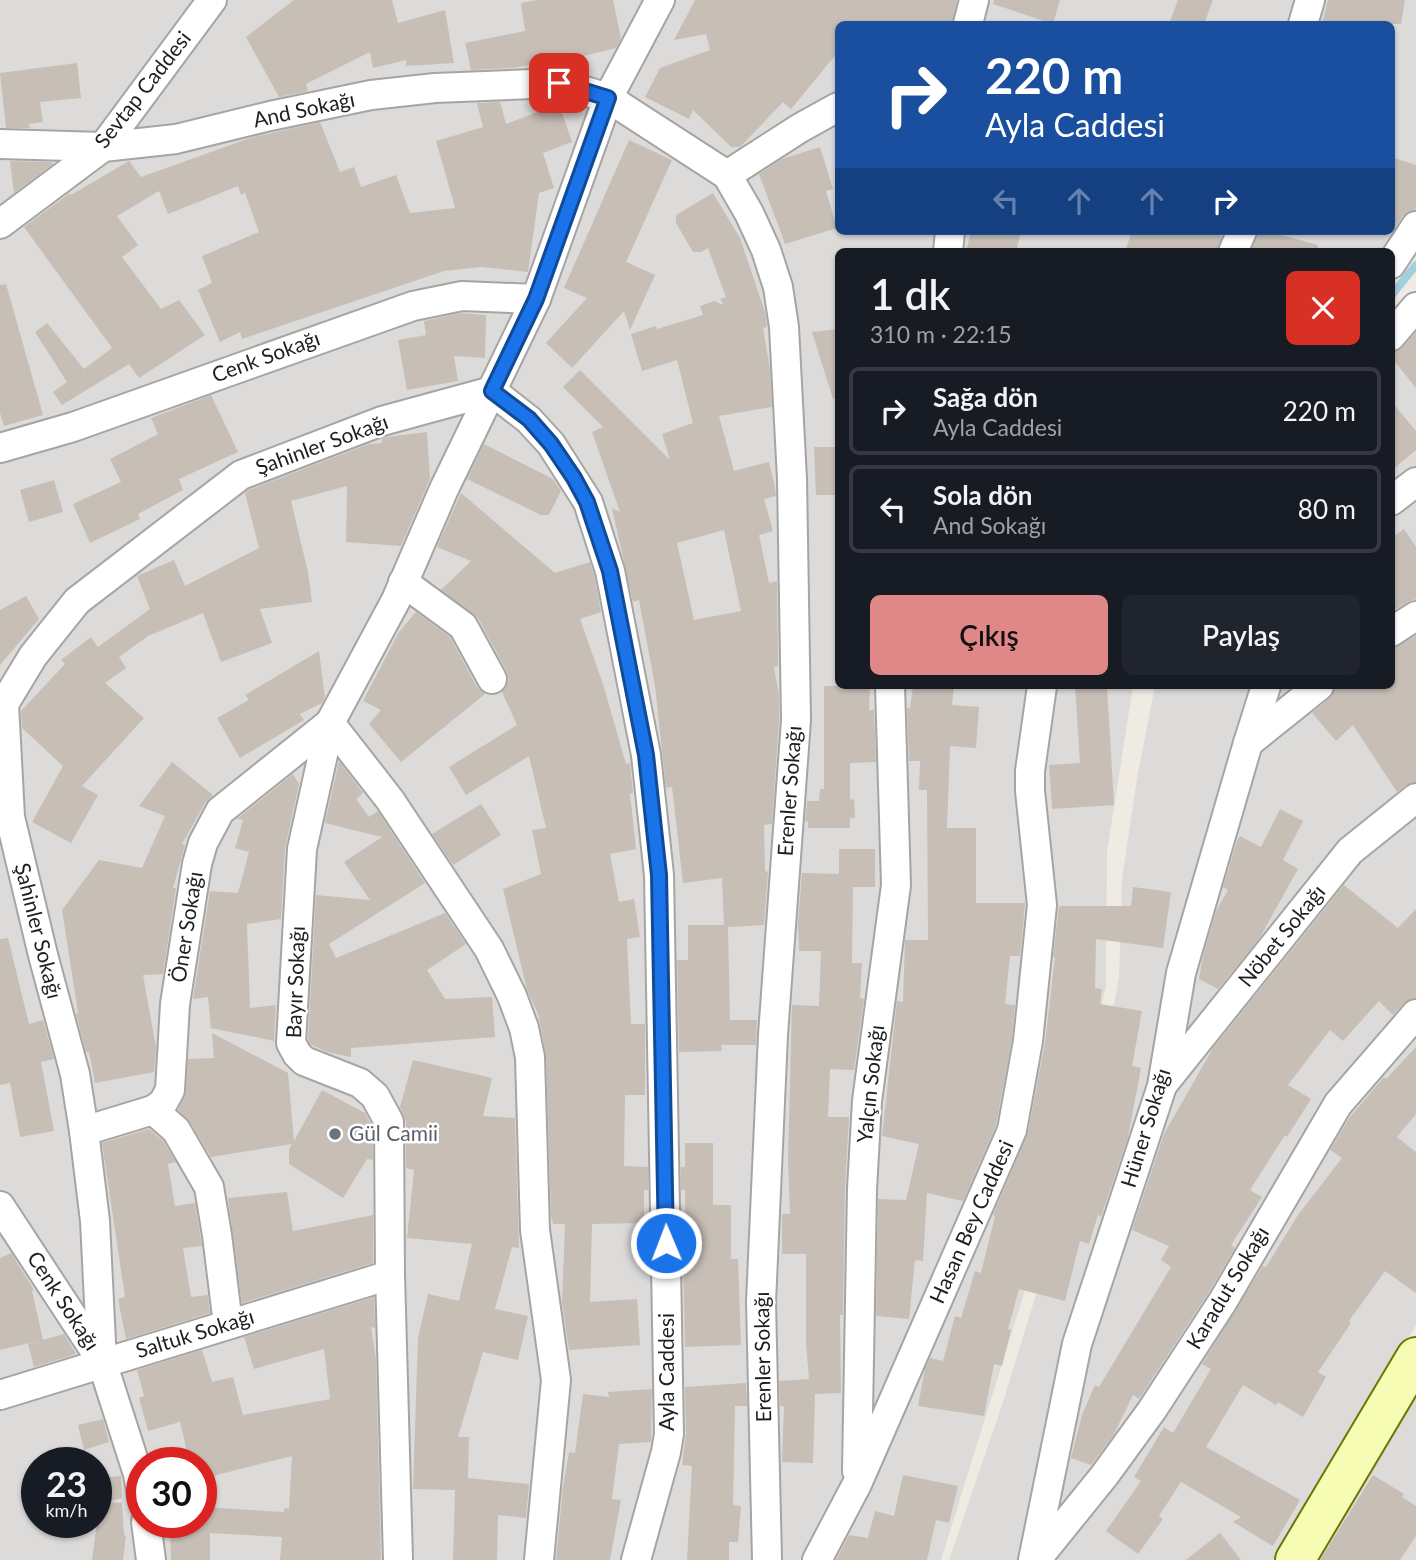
<!DOCTYPE html>
<html lang="tr">
<meta charset="utf-8">
<style>
:root{--surface:#171b24;--page:#20242c;--text:#f1f3f6;--muted:#9ea1a6;--line:#363941;--accent:#e08887}
body{margin:0;font-family:Lato,sans-serif;background:var(--page);color:var(--text);height:100vh;display:flex;flex-direction:column;font-size:26px;white-space:nowrap}
*{box-sizing:border-box;margin:0}
p{font-size:23px;color:var(--muted)}
.icon{flex:none;width:38px;height:38px;fill:none;stroke:currentColor;stroke-width:2;stroke-linecap:round;stroke-linejoin:round}
.map{position:relative;flex:1;overflow:hidden}
.panel{position:absolute;left:835px;top:248px;width:560px;height:441px;display:flex;flex-direction:column;background:var(--surface);border-radius:10px;box-shadow:0 2px 5px #0004}
.panel>*{flex:none}
.hud{position:absolute;left:835px;top:21px;width:560px;height:214px;border-radius:10px;box-shadow:0 2px 5px #0004;background:#1a4fa0;color:#fff;overflow:hidden}
.speed{position:absolute;left:21px;top:1447px;display:flex;gap:14px;font-size:35px;font-weight:700;text-align:center}
.speed>*{display:grid;place-content:center;width:91px;height:91px;border-radius:50%;background:var(--surface);box-shadow:0 2px 5px #0004;line-height:1}
.speed small{font-size:18px;font-weight:400}
.speed .limit{border:10px solid #d22;background:#fff;color:#111}
.pin{position:absolute;display:grid;place-items:center;width:60px;height:60px;color:#fff;margin:-30px;border-radius:14px;box-shadow:0 4px 10px #0006}
.me{position:absolute;width:77px;margin:-38px;rotate:359deg;stroke-linejoin:round;filter:drop-shadow(0 0 5px #0008)}
.turn{display:flex;align-items:center;gap:24px;height:147px;padding:0 35px;font-size:32px}
.turn .icon{width:91px;height:91px;stroke-width:2.5}
.turn b{display:block;font-size:49px;line-height:60px}
.lanes{display:flex;align-items:center;height:66px;padding:0 35px;background:#0003;justify-content:center;gap:35px;direction:ltr}
.lanes .off{opacity:.35}
.round{display:grid;place-items:center;flex:none;width:74px;height:74px;border-radius:10px;background:var(--page)}
.headline{display:flex;align-items:center;justify-content:space-between;height:119px;padding:0 35px}
h1{font-size:42px;font-weight:600;line-height:52px}
.action{display:flex;gap:14px;margin-top:auto;padding:14px 35px}
.action a{flex:1;height:80px;border-radius:10px;background:var(--accent);color:#111;font-size:28px;font-weight:600;line-height:80px;text-align:center}
.action a+a{background:var(--page);color:var(--text)}
ul{padding:0;list-style:none}
li{display:flex;align-items:center;gap:21px;height:88px;margin:0 14px 10px;padding:0 21px;border:4px solid var(--line);border-radius:10px}
li div{flex:1}
li b{display:block;font-size:26px}
li em{font-style:normal}
.map>svg:first-child{display:block}
.residential{fill:#dcdbda;fill-rule:evenodd}
.lines{fill:none;stroke-linecap:round;stroke-linejoin:round}
.stream{stroke:#a2cfdf;stroke-width:8}
.building{fill:#c7beb6;fill-rule:evenodd}
.street-casing{stroke:#a5a5a5;stroke-width:32}
.secondary-casing{stroke:#687901;stroke-width:42}
.street{stroke:#fff;stroke-width:28}
.secondary{stroke:#f6fcb4;stroke-width:38}
.route-casing{stroke:#114b97;stroke-width:18}
.route{stroke:#1a73e8;stroke-width:12}
.worship-dot{fill:#6b7280;stroke:#fff;stroke-width:2.5}
.labels{text-anchor:middle;stroke-width:5;stroke-linejoin:round;paint-order:stroke}
.street-label{font-size:21px;fill:#1e1e1e;stroke:#fff}
.worship-label{font-size:21px;fill:#5b616d;stroke:#fff;text-anchor:start}
</style>
<div class="map">
<svg width="1416" height="1560" viewBox="0 0 1416 1560">
<rect width="100%" height="100%" fill="#efebe3"/>
<g class="residential">
<path d="M0 0H1416V244L1391 252H838V686H1133L1107 852 1106 986 1063 1168 941 1560H0ZM838 24H1391V231H838ZM37 1463H96V1522H37ZM142 1463H201V1522H142Z"/>
<path d="M1416 310V1325L1273 1560H949L1003 1402 1082 1145 1104 1060 1119 977 1122 879 1137 778 1155 686H1391V339Z"/>
<path d="M1416 1386V1560H1312Z"/>
</g>
<g class="lines">
<path class="stream" d="M1391 296 1416 265"/>
</g>
<g class="building">
<path d="M294 0H392L398 23 445 10 454 63 406 66V60L373 68 370 52 306 84 308 91 279 97 246 37Z"/>
<path d="M537 0H613L621 38 616 48 579 57 512 68 471 70 465 43 525 31 521 3Z"/>
<path d="M695 0H957L952 24H838V52L791 109 783 102 740 147H731L693 110 689 119 645 97 660 68 710 50 706 34 674 40Z"/>
<path d="M994 0H1060L1053 24 993 4Z"/>
<path d="M1178 0H1213L1204 24H1169Z"/>
<path d="M1328 0H1405L1401 24H1322Z"/>
<path d="M77 63 81 98 40 102 43 122 28 124 31 128H6L0 73Z"/>
<path d="M500 102 506 124 559 104 572 142 543 153 554 188 539 193 528 272 481 267 444 271 242 339 240 332 220 342 198 290 212 283 202 256 259 232 245 193 241 195 238 186 168 214 159 191 117 216 138 245 122 257 161 309 179 300 205 335 139 378 129 364 62 405 53 392 67 382 35 332 47 323 84 369 112 348 24 227 70 193 71 195 129 161 141 177 250 138 320 122 340 172 354 167 361 187 396 175 410 213 455 208 436 141 483 127 477 103Z"/>
<path d="M629 140 672 160 626 262 655 275 630 330 624 311 572 368 546 343 587 298 564 288Z"/>
<path d="M820 147 833 189 826 191 837 228 785 244 759 174 782 159Z"/>
<path d="M1391 157 1416 165V209L1403 216 1391 233Z"/>
<path d="M10 161 51 162 53 164 14 193Z"/>
<path d="M713 193 740 238 765 312 767 327 763 328 770 370 772 407 719 416 734 471 769 462 775 487 776 496 764 499 773 531 759 535 769 583 777 581 778 666 774 667 779 695V720L772 824 764 825 765 871 768 872 764 925 728 927 730 1020H757L756 1045H721L722 1051 679 1052 677 960H688V925H724L722 878 683 883 672 787 666 788 655 686 639 600 633 602 612 508 620 512 592 432 603 427 563 387 580 370 670 460 662 434 693 423 677 360 642 371 631 334 656 326 657 329 703 315 700 306 714 301 724 305 720 299 726 297 708 248 701 252H693L676 223V215ZM724 530 741 611 694 620 677 543Z"/>
<path d="M971 231H1021L1016 252H966Z"/>
<path d="M1132 231H1207L1222 236 1217 252H1125Z"/>
<path d="M1258 231H1266L1318 245 1317 252H1251Z"/>
<path d="M6 284 43 415 4 426 0 413V285Z"/>
<path d="M460 313 486 315 485 358 454 356 458 381 407 390 398 340 426 335 424 321Z"/>
<path d="M838 329V399H833L812 332Z"/>
<path d="M1416 332V388L1391 357V352L1403 347Z"/>
<path d="M211 395 238 452 179 479 183 490 138 514 140 519 90 543 73 504 121 482 110 459 158 434 151 418Z"/>
<path d="M1391 401 1416 431V450L1391 471Z"/>
<path d="M427 432 430 479 401 546 346 542 347 486 291 501 308 572 312 602 260 609 272 643 221 662 203 613 148 636 119 657 126 668 105 683 144 718 82 786 98 795 71 843 32 822 63 766 22 728 21 711 65 664 61 660 91 637 98 647 150 609 137 576 174 560 185 586 259 548 245 493 249 490 369 444 382 443V439L387 437Z"/>
<path d="M484 444 553 479 561 491 549 515H541L467 479Z"/>
<path d="M814 447H838V495H816Z"/>
<path d="M54 480 63 512 29 522 20 490Z"/>
<path d="M461 493 555 573 590 562 594 575 601 612 580 619 603 684 626 764 630 763 633 793 630 794 636 849 610 854 619 902 634 899 640 937 627 939 631 1024H645V1095H625L624 1166 648 1167V1190H644V1223L592 1224 590 1302 637 1299 640 1345 569 1350 562 1303 565 1224H553L551 1215 546 1054 538 1014 527 990 503 889 541 874 532 830 546 828 529 756 466 795 449 767 517 725 502 692 509 680 507 672 478 618 441 590 471 561 437 547Z"/>
<path d="M1404 529 1416 547V599L1407 602 1391 612V538Z"/>
<path d="M26 596 39 619 0 665V610Z"/>
<path d="M416 612 450 637 477 687 485 694 401 762 369 724 381 710 363 701 399 632Z"/>
<path d="M1416 636V782L1406 785 1397 792 1353 725 1336 741 1312 713 1330 698 1336 686H1391V649Z"/>
<path d="M319 651 325 697 322 703 300 714 304 720 240 758 217 718 249 700 245 695Z"/>
<path d="M824 686H870L869 710H874L876 762 850 763V800L854 799 855 818H850V828H808V821L805 822 807 801H819L820 789H824Z"/>
<path d="M913 686H954L952 705 979 707 976 748 950 746 947 828H976V903H1025V905L1020 956H1010L1005 1004 1015 1005 1012 1039 996 1125 963 1201 927 1193 923 1261 915 1260 909 1319 876 1316 878 1199 906 1200 919 1144 882 1136 897 1001 903 1002 905 940H928L927 790H919L920 761H909L907 708H910Z"/>
<path d="M1075 686H1107L1114 805 1052 809 1049 765 1080 763Z"/>
<path d="M339 761 363 793 356 799 369 817 378 811 425 883 329 944 336 958 445 913 466 944 427 970 445 999 492 997 495 1037 351 1048V1057L327 1052 310 1044 308 1039 316 895 370 900 344 862 382 837 325 823Z"/>
<path d="M172 762 213 795 205 803 182 844 185 845 173 888H176L163 974 143 975 156 1047 154 1072 95 1083 89 1052H86L76 1014 78 1013 62 910 99 860 142 868 165 816 139 806Z"/>
<path d="M293 774 299 784 285 848 281 919 247 924 250 1008 276 1005 274 1041 211 1028 208 997 193 999 210 891 238 893 249 852 235 848 243 820 237 819Z"/>
<path d="M481 804 501 835 453 865 432 834Z"/>
<path d="M1280 809 1303 821 1283 860 1298 869 1259 939 1218 989 1199 979 1203 956 1216 911 1228 890 1223 887 1237 841 1240 836 1261 847Z"/>
<path d="M839 849H875V887H853L852 963H862L860 998 864 999 854 1070 830 1069 828 1117H849L845 1189 843 1315H840L841 1393 815 1394 813 1463 782 1462 784 1406H780L779 1381 809 1379 806 1343V1254H782V1214H790L788 1161 792 1005 819 1006 821 951H799L798 923 802 873 839 874Z"/>
<path d="M1344 885 1398 928 1416 909V998L1404 1003 1393 1015 1379 1001 1343 1041 1330 1030 1288 1085 1311 1099 1287 1137 1285 1135 1250 1190 1262 1197 1231 1245 1235 1248 1209 1292 1139 1399 1133 1395 1113 1436 1091 1465 1071 1458 1082 1415 1095 1385 1099 1387 1171 1267 1161 1260 1169 1246 1132 1230 1164 1134 1213 1048Z"/>
<path d="M1133 887 1171 892 1163 948 1096 939 1095 988 1102 989 1100 1004 1142 1011 1132 1066 1141 1068 1128 1137 1101 1217 1098 1215 1089 1244 1080 1241 1065 1301 1019 1289 1008 1329 1011 1330 1002 1366 994 1364 984 1416 918 1406 925 1369 930 1358 943 1361 955 1316 961 1318 975 1271 981 1273 995 1216 993 1215 1028 1133 1045 1043 1055 957H1053L1059 906H1131Z"/>
<path d="M8 938 29 1024 43 1020 54 1059 41 1062 54 1131 20 1137 10 1083 0 1085V939Z"/>
<path d="M212 1033 288 1073 294 1141 322 1090 365 1113 372 1126 373 1160 367 1159 343 1198 289 1164V1149L292 1144 211 1157 190 1122 178 1110 186 1092 188 1059 214 1058Z"/>
<path d="M1416 1047V1114L1397 1137 1416 1152V1293L1385 1271 1349 1321 1351 1323 1318 1372 1326 1377 1303 1417 1278 1402 1276 1405 1243 1385 1206 1447 1300 1500 1273 1546 1233 1522 1241 1517 1181 1482 1159 1516 1163 1519 1138 1554 1106 1531 1141 1481 1134 1477 1164 1427 1173 1433 1211 1369 1202 1364 1263 1266 1266 1267 1298 1215 1342 1158 1330 1150 1350 1117 1384 1077 1386 1079Z"/>
<path d="M413 1060 492 1078 483 1116 515 1118 519 1248 512 1247 495 1309 528 1316 518 1360 483 1352 458 1437H469L468 1478 529 1484 526 1518 498 1515 497 1560H453L455 1490 413 1489 418 1338 428 1294 459 1301 472 1244 407 1238 414 1170 406 1168V1122L400 1107Z"/>
<path d="M149 1129 163 1141 176 1162 168 1164 175 1206 195 1203 202 1246 183 1248 191 1297 208 1295 210 1313 126 1339 118 1299 125 1297 102 1143Z"/>
<path d="M685 1143H713V1205H731V1259H738L741 1345 685 1347 683 1261 686 1260 685 1190H681V1167H685Z"/>
<path d="M287 1192 293 1231 373 1215V1263L242 1303 228 1198Z"/>
<path d="M11 1253 34 1290 32 1291 43 1340 0 1350V1258Z"/>
<path d="M374 1297 375 1328 371 1327 376 1359 381 1560H280L282 1537 210 1533V1560H171L170 1522H201V1507L284 1512V1508L289 1509 292 1456 201 1479V1463H190L180 1422 148 1431 139 1398 144 1396 137 1370 202 1350 212 1382 233 1377 243 1415 330 1399 324 1349 254 1369 244 1337Z"/>
<path d="M64 1334 76 1354 34 1367 28 1344Z"/>
<path d="M746 1383 747 1406H735L733 1505 741 1506 738 1542H729V1560H687L692 1466 682 1465 686 1434 685 1387Z"/>
<path d="M652 1389 651 1442 619 1444 612 1499 621 1500 610 1560H556L563 1487 569 1452 575 1453 583 1394 609 1397 608 1392Z"/>
<path d="M103 1419 109 1442 84 1450 78 1425Z"/>
<path d="M903 1475 958 1486 949 1523 936 1520 927 1560H836L849 1535 868 1538 875 1511 894 1516Z"/>
<path d="M1373 1475 1404 1494 1402 1497 1416 1506V1536L1400 1560H1320Z"/>
<path d="M121 1476 122 1498 107 1502 122 1503 124 1535 126 1536 123 1560H92L96 1530V1478Z"/>
<path d="M1220 1533 1241 1560H1186Z"/>
</g>
<g class="lines">
<g class="street-casing">
<g id="street">
<path d="M968 24 974 0"/>
<path d="M1303 24 1310 0"/>
<path d="M0 144 103 147 176 139 270 116 371 95 435 88 559 83 608 98 727 175 749 213 766 250 778 287 784 327 792 479 796 720 773 1035 761 1302 767 1560"/>
<path d="M727 175 800 128 838 107"/>
<path d="M0 224 103 147 212 0"/>
<path d="M948 252 950 231"/>
<path d="M1233 252 1242 231"/>
<path d="M1391 264 1416 226"/>
<path d="M1391 336 1416 307"/>
<path d="M492 391 529 420 551 444 588 502 610 571 646 755 659 875 669 1434 666 1452 636 1560"/>
<path d="M0 448 73 427 413 306 462 296 536 299"/>
<path d="M1391 501 1416 482"/>
<path d="M403 582 463 626 492 679"/>
<path d="M1391 632 1416 616"/>
<path d="M330 723 390 800 489 949 512 996 524 1028 530 1057 535 1230 556 1380 539 1560"/>
<path d="M1248 743 1266 686"/>
<path d="M1164 1083 1350 851 1416 798"/>
<path d="M153 1110 176 1130 209 1187 217 1235 228 1324"/>
<path d="M84 1131 153 1110 163 1103 170 1090 175 1004 197 864 203 843 220 811 330 723"/>
<path d="M0 1206 101 1360"/>
<path d="M0 1395 390 1275"/>
<path d="M857 1471 862 1189 867 1101 896 885 890 686"/>
<path d="M142 1496 138 1474 102 1362 95 1221 84 1131 75 1074 43 955 10 817 4 704 33 656 77 601 241 475 382 421 492 391"/>
<path d="M146 1522 151 1560"/>
<path d="M398 1560 390 1275 389 1122 375 1096 360 1083 304 1061 297 1054 291 1043 302 849 330 723 396 600 444 489 536 299 608 98 660 0"/>
<path d="M817 1560 857 1484 1012 1130 1028 1041 1042 905 1030 791V771L1042 686"/>
<path d="M1033 1560 1077 1344 1162 1086 1181 973 1248 743 1319 686"/>
<path d="M1036 1560 1104 1476 1152 1410 1223 1301 1338 1104 1416 1014"/>
</g>
</g>
<g class="secondary-casing">
<path id="secondary" d="M1295 1560 1416 1357"/>
</g>
<use href="#street" class="street"/>
<use href="#secondary" class="secondary"/>
</g>
<g class="lines">
<g class="route-casing">
<path id="route" d="M559 83 608 98 536 299 492 391 529 419 551 444 574 478 587 502 610 571 646 755 659 875 666 1243"/>
</g>
<use href="#route" class="route"/>
</g>
<circle class="worship-dot" cx="335" cy="1134" r="7"/>
<g class="labels">
<g class="street-label">
<text transform="translate(143 90) rotate(-52)" y="7">Sevtap Caddesi</text>
<text transform="translate(304 110) rotate(-12)" y="7">And Sokağı</text>
<text transform="translate(266 357) rotate(-20)" y="7">Cenk Sokağı</text>
<text transform="translate(322 445) rotate(-20)" y="7">Şahinler Sokağı</text>
<text transform="translate(790 791) rotate(-86)" y="7">Erenler Sokağı</text>
<text transform="translate(187 927) rotate(-81)" y="7">Öner Sokağı</text>
<text transform="translate(38 931) rotate(76)" y="7">Şahinler Sokağı</text>
<text transform="translate(1282 936) rotate(-51)" y="7">Nöbet Sokağı</text>
<text transform="translate(296 982) rotate(-88)" y="7">Bayır Sokağı</text>
<text transform="translate(871 1084) rotate(-84)" y="7">Yalçın Sokağı</text>
<text transform="translate(1146 1128) rotate(-73)" y="7">Hüner Sokağı</text>
<text transform="translate(972 1222) rotate(-66)" y="7">Hasan Bey Caddesi</text>
<text transform="translate(1228 1288) rotate(-59)" y="7">Karadut Sokağı</text>
<text transform="translate(63 1301) rotate(57)" y="7">Cenk Sokağı</text>
<text transform="translate(195 1334) rotate(-17)" y="7">Saltuk Sokağı</text>
<text transform="translate(763 1357) rotate(-91)" y="7">Erenler Sokağı</text>
<text transform="translate(667 1372) rotate(-90)" y="7">Ayla Caddesi</text>
</g>
<g class="worship-label">
<text x="349" y="1141">Gül Camii</text>
</g>
</g>
</svg>
<div class="speed"><div>23<small>km/h</small></div><div class="limit">30</div></div>
<div class="pin" style="left:559px;top:83px;background:#d93025"><svg class="icon" aria-label="arrive" viewBox="0 0 24 24"><path d="M6 21V4h12l-3 4 3 4H6"/></svg></div>
<svg class="me" style="left:666px;top:1243px" viewBox="-20 -20 40 40"><circle r="17" fill="#1a73e8" stroke="#fff" stroke-width="3"/><path d="M0-11L8 9 0 5-8 9z" fill="#fff"/></svg>
<div class="hud">
<div class="turn"><svg class="icon" aria-label="right" viewBox="0 0 24 24"><path d="M7 20v-9h11M14 6l5 5-5 5"/></svg><div><b>220 m</b>Ayla Caddesi</div></div>
<div class="lanes"><svg class="icon off" aria-label="left" viewBox="0 0 24 24"><path d="M17 20v-9H6M10 6l-5 5 5 5"/></svg><svg class="icon off" aria-label="ahead" viewBox="0 0 24 24"><path d="M12 20V5M6 11l6-6 6 6"/></svg><svg class="icon off" aria-label="ahead" viewBox="0 0 24 24"><path d="M12 20V5M6 11l6-6 6 6"/></svg><svg class="icon" aria-label="right" viewBox="0 0 24 24"><path d="M7 20v-9h11M14 6l5 5-5 5"/></svg></div>
</div>
<section class="panel">
<div class="headline"><div><h1>1 dk</h1><p>310 m · 22:15</p></div><a class="round" style="background:#d93025;color:#fff"><svg class="icon" aria-label="close" viewBox="0 0 24 24"><path d="M6 6l12 12M18 6L6 18"/></svg></a></div>
<ul>
<li><svg class="icon" aria-label="right" viewBox="0 0 24 24"><path d="M7 20v-9h11M14 6l5 5-5 5"/></svg><div><b>Sağa dön</b><p>Ayla Caddesi</p></div><em>220 m</em></li>
<li><svg class="icon" aria-label="left" viewBox="0 0 24 24"><path d="M17 20v-9H6M10 6l-5 5 5 5"/></svg><div><b>Sola dön</b><p>And Sokağı</p></div><em>80 m</em></li>
</ul>
<div class="action"><a>Çıkış</a><a>Paylaş</a></div>
</section>
</div>
